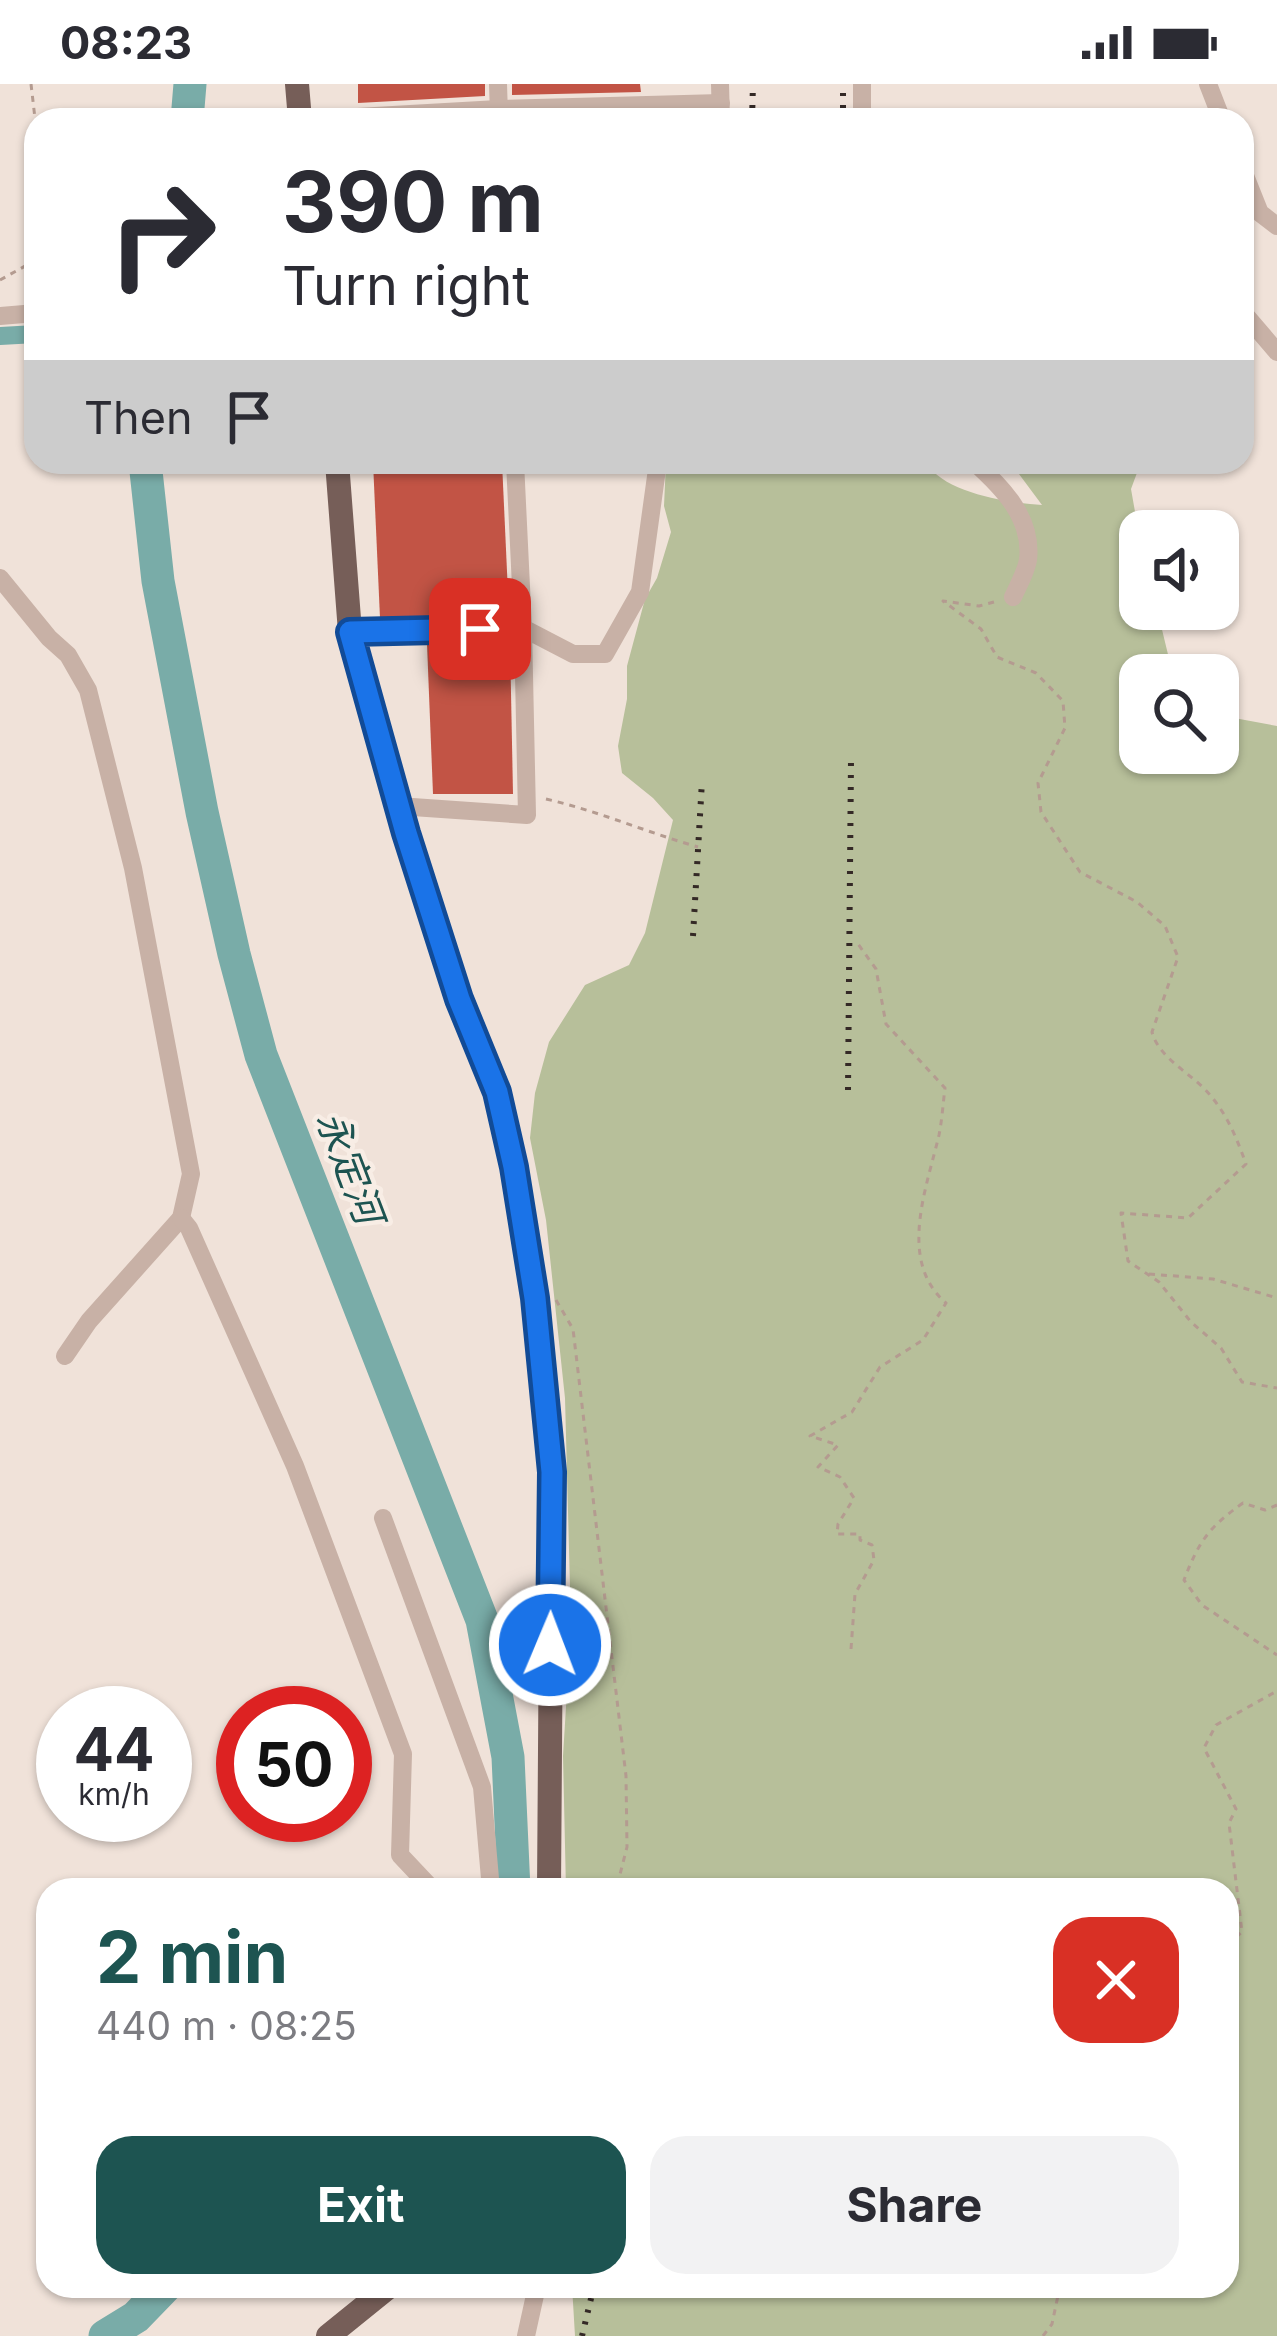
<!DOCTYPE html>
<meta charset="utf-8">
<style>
:root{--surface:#fff;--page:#f2f2f3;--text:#2b2b33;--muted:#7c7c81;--accent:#1d5451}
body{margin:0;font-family:Inter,"Noto Sans SC",sans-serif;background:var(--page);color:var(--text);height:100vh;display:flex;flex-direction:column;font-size:45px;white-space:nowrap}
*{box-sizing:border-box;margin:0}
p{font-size:39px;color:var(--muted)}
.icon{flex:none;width:66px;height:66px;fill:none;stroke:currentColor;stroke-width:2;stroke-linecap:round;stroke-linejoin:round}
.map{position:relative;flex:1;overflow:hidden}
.side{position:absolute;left:36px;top:1794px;width:1203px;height:420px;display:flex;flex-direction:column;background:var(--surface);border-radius:36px;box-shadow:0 3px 9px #0004}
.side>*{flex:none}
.banner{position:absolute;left:24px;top:24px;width:1230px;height:366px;border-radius:36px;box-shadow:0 3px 9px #0004;background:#fff;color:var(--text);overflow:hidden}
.tools{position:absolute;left:1119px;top:426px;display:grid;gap:24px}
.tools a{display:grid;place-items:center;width:120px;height:120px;border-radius:24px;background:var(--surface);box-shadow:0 3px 9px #0004;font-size:60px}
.speed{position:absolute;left:36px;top:1602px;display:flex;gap:24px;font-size:60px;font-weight:700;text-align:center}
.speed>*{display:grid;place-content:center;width:156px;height:156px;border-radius:50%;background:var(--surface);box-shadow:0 3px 9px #0004;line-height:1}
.speed small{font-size:30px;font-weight:400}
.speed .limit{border:18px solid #d22;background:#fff;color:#111}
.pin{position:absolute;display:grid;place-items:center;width:102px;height:102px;color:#fff;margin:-51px;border-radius:24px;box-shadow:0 6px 18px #0006}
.me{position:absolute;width:132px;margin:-66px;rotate:1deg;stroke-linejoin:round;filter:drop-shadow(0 0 9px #0008)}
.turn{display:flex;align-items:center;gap:42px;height:252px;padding:0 60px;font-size:54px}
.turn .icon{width:156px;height:156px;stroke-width:2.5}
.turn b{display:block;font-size:84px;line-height:102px}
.then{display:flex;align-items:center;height:114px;padding:0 60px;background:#0003;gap:24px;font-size:45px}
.round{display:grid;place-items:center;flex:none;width:126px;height:126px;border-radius:36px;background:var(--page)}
.headline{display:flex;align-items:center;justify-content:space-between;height:204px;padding:0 60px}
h1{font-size:72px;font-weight:700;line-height:90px;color:var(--accent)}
.cta{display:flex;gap:24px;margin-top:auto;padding:24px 60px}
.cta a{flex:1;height:138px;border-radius:36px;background:var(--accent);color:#fff;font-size:48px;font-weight:700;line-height:138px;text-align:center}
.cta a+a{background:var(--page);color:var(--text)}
.status{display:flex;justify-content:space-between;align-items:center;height:84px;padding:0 60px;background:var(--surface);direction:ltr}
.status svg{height:33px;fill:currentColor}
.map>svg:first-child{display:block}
.green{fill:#b7bf9a}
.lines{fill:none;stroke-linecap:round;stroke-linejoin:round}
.canal{stroke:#79aca8;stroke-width:18}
.river{stroke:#79aca8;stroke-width:33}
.building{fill:#c25445}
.path{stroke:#b49b90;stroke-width:3;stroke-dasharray:6 6;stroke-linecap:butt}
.minor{stroke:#c8b1a6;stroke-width:18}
.major{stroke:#765e58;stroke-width:24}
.rail{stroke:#342926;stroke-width:6;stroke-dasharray:3 9;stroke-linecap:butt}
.route-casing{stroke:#114b97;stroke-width:30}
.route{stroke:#1a73e8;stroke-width:21}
.labels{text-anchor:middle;stroke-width:9;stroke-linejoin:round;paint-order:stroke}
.water-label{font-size:39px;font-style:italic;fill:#1d5451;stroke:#f8ede5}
</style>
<div class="status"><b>08:23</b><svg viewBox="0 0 49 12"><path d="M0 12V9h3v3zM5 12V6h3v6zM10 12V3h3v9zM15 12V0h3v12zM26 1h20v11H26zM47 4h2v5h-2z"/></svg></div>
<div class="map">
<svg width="1277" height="2252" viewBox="0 0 1277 2252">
<rect width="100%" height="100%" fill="#f0e2d9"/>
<path class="green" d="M666 378H926C943 409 1009 419 1042 421L1010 378H1141L1131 405 1140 456V525H1157L1173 591H1140V669H1218V631L1277 642V2252H575L572 2202H1227V1806H566L563 1672 571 1541 565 1314 546 1136 530 1054 535 1009 549 958 585 901 629 881 645 849 673 736 653 714 622 689 618 662 627 615V582L645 515 657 494 671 448 664 422Z"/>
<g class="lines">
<path class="canal" d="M0 252 36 250"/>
<g class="river">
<path d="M187 36 190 0"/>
<path d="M145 378 158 497 202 728 234 870 261 971 482 1536 508 1673 514 1806"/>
<path d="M105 2252 136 2233 166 2202"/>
</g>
</g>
<g class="building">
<path d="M358 0H485V12L358 19Z"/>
<path d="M512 0H640L641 8 512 11Z"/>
<path d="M373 378H502L509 531 380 534Z"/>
<path d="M510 558 513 710H433L427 560Z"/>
</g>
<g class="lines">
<g class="path">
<path d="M31 0 36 43"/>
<path d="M0 196 36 176"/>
<path d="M994 518 979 522 943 517 981 545 997 573 1036 589 1063 617 1065 644 1038 699 1041 728 1080 788 1137 818 1165 842 1178 873 1152 948C1159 975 1193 990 1210 1011 1228 1032 1237 1055 1246 1080L1188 1134 1121 1129 1128 1177 1159 1198 1191 1238 1221 1264 1242 1298 1277 1304"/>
<path d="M546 715C598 727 646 748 698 763"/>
<path d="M1149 1190 1213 1195 1277 1214"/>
<path d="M556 1216 573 1245 626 1692 627 1763 616 1806"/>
<path d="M1277 1421 1265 1426 1243 1419C1209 1443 1199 1457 1184 1496L1202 1521 1277 1571"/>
<path d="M851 1565 855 1510 874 1476 872 1461 860 1456V1450H837L838 1440 854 1414 840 1393 818 1383 838 1361 810 1352 852 1328 880 1283 923 1256 946 1219C897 1177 927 1103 939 1051 942 1036 943 1020 945 1004L886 940 876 885 858 860"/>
<path d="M1227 1861 1242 1848 1229 1739 1236 1725 1204 1664 1216 1641 1277 1607"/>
<path d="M1043 2252 1052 2240 1060 2202"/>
</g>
<g class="minor">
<path d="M498 0 499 31"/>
<path d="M720 0 721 36"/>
<path d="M1208 0 1222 36"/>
<path d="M305 36 498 25 721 19"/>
<path d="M862 36V0"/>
<path d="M1242 84 1260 129 1277 142"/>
<path d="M1242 227 1277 268"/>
<path d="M0 232 36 229"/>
<path d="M974 378C1002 403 1033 434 1028 476 1026 488 1018 502 1013 513"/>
<path d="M0 494 49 554 68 571 88 606 133 784 191 1090 181 1134 89 1237 65 1272"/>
<path d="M350 548 523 544 515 378"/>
<path d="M398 722 527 731 523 544 573 570H605L640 508 658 378"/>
<path d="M181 1134 189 1144 295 1382 403 1670 400 1771 433 1806"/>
<path d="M383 1434 482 1703 491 1806"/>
<path d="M526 2252 537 2202"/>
</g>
<g class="major">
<path d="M297 0 300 36"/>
<path d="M337 378 350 548 414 776 459 915 497 1008 514 1083 535 1214 552 1388 549 1806"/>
<path d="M328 2252 390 2202"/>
</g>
<g class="rail">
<path d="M752 36 753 0"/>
<path d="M843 36V0"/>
<path d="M693 852 702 697"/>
<path d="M848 1006 851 676"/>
<path d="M582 2252 594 2202"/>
</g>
</g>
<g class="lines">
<g class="route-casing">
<path id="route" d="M480 545 350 548 406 749 459 915 497 1008 514 1083 535 1214 552 1388 550 1561"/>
</g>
<use href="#route" class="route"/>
</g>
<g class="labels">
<g class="water-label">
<text transform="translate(350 1083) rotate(69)" y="14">永定河</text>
</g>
</g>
</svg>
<div class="tools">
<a><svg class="icon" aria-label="sound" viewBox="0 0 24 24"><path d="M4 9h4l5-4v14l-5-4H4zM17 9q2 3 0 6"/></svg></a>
<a><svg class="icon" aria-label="search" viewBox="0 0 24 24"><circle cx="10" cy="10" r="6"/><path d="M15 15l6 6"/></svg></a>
</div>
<div class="speed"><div>44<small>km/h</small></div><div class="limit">50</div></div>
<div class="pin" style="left:480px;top:545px;background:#d93025"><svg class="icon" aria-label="arrive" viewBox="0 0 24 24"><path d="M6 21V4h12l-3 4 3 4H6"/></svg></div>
<svg class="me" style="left:550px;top:1561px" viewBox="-20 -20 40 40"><circle r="17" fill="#1a73e8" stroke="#fff" stroke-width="3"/><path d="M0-11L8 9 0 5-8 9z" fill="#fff"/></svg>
<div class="banner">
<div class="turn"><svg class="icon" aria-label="right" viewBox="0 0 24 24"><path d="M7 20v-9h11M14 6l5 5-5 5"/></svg><div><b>390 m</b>Turn right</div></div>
<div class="then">Then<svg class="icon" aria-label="arrive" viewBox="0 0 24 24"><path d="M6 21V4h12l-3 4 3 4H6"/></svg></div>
</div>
<section class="side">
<div class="headline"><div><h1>2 min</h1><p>440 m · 08:25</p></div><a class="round" style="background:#d93025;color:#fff"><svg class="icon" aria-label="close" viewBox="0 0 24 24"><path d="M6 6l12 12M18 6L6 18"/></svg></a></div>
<div class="cta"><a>Exit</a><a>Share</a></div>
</section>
</div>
